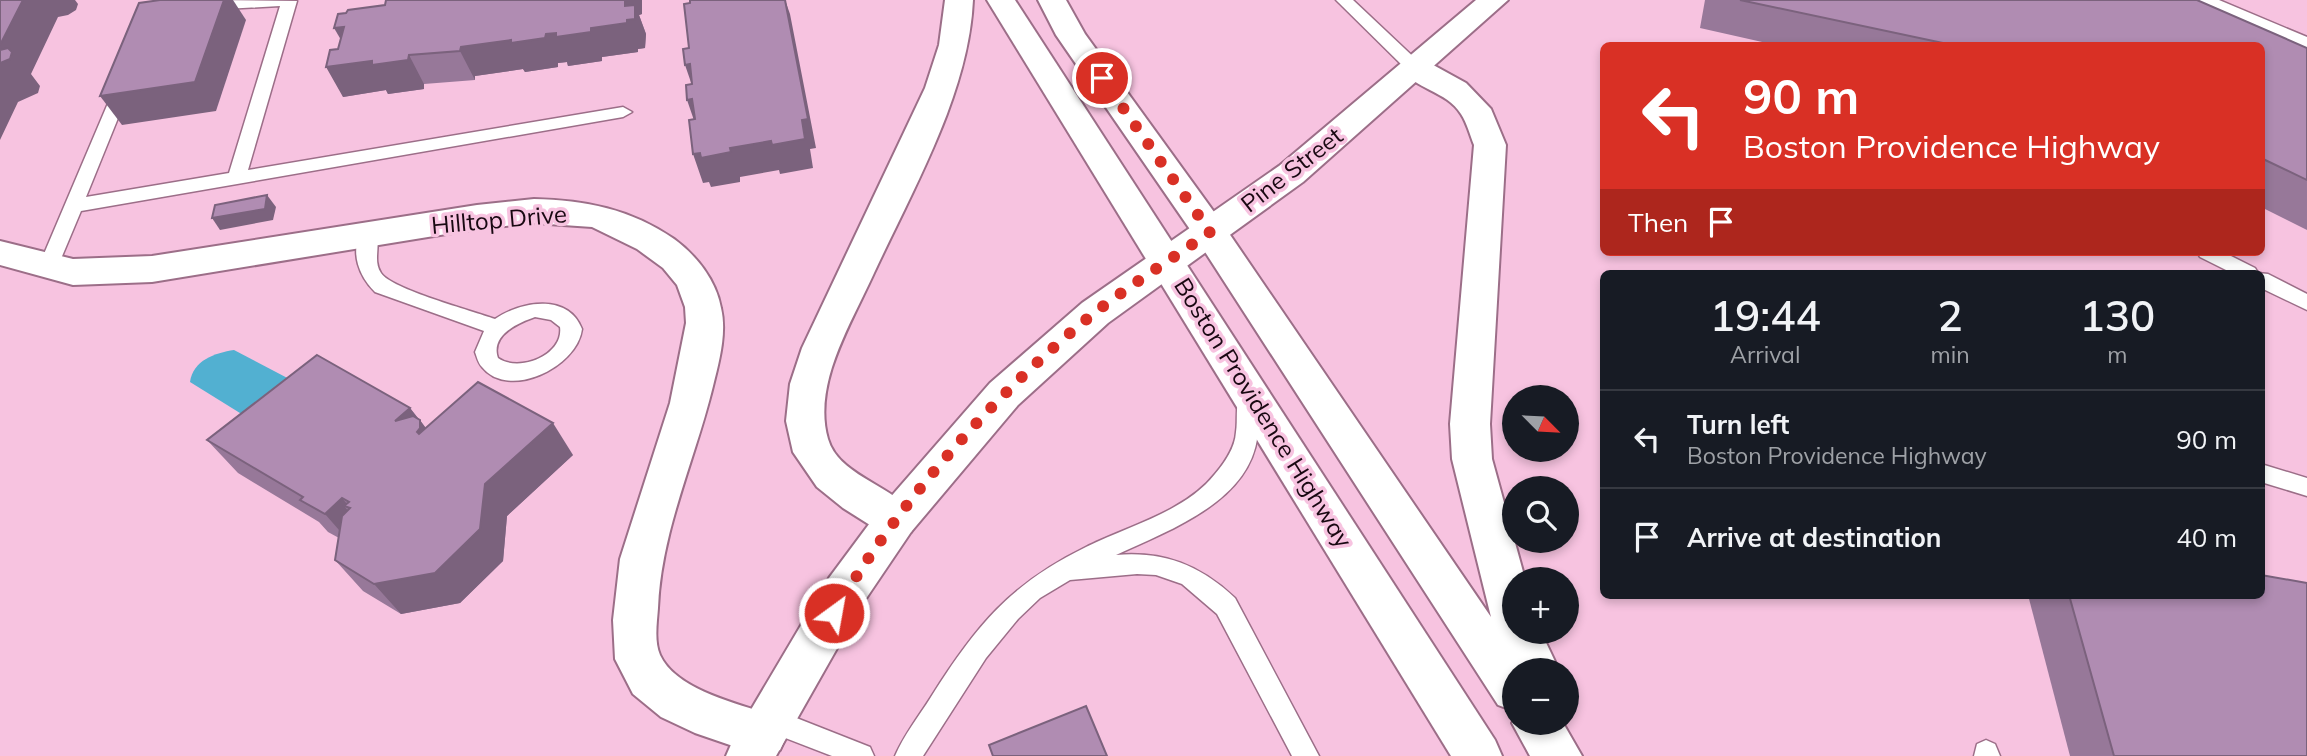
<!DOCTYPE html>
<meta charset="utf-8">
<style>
:root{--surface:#171b24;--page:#242831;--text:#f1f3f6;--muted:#9ea1a6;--line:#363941}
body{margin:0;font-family:Mulish,sans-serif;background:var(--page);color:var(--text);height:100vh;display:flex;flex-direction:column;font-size:26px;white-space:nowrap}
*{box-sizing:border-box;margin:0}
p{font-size:23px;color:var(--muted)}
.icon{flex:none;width:38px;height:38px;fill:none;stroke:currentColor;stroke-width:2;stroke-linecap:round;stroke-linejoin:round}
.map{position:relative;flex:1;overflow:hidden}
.side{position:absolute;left:1600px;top:270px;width:665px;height:329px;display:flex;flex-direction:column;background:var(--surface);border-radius:10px;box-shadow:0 4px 10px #0003}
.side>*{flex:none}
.hud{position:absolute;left:1600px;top:42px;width:665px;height:214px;border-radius:10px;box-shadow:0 4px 10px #0003;background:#d93025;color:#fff;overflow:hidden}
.needle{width:46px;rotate:114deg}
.fabs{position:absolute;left:1502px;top:385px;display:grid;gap:14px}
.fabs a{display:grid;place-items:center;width:77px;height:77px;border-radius:50%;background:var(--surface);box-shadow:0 4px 10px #0003;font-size:35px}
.pin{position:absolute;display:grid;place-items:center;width:60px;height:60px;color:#fff;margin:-30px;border:4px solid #fff;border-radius:50%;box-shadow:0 2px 7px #0007}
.me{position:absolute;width:77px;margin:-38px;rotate:32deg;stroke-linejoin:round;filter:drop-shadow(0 0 5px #0008)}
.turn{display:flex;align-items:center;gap:24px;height:147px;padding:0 28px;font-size:32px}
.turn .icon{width:91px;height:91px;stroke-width:2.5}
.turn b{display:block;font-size:49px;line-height:60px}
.then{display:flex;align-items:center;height:66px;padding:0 28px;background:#0003;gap:14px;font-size:26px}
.eta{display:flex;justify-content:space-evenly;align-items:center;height:119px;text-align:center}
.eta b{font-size:42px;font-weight:600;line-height:49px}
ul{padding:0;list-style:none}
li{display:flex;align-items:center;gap:21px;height:98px;padding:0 28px;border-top:2px solid var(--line)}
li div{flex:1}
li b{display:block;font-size:26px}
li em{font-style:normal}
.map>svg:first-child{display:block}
.water{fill:#52b0d1}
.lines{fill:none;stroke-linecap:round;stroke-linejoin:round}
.lane-casing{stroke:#9c6e88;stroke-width:3}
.street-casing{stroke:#9c6e88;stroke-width:4}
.secondary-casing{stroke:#9c6e88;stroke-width:4}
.primary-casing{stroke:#9c6e88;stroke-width:4}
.lane{fill:#fff;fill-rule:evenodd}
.street{fill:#fff;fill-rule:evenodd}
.secondary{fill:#fff;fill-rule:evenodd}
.primary{fill:#fff;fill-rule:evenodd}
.wall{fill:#977899}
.shaded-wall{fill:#7b627d}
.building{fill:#b08cb2;stroke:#7b627d;stroke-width:2}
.route{stroke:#d93025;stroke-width:12;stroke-dasharray:0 21.6}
.labels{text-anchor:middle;stroke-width:7;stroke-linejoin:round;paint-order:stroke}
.street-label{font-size:24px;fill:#190812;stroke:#f7c3e0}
</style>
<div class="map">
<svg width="2307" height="756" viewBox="0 0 2307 756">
<rect width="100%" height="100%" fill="#f7c3e0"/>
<path class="water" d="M234 350 295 382 248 418 190 382C193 360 215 353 234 350Z"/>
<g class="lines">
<g class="lane-casing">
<g id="lane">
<path d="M212 0 297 1 248 170 623 107 632 112 623 117 81 211 55 273H41L38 268 117 82H129L131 86 86 197 229 173 280 6 207 10 199 5 201 2Z"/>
<path d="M1336 0H1353L1421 64 1423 68 1421 72H1409Z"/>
<path d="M2197 0H2219L2307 37V48L2199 3Z"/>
<path d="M368 229 375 231C382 243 372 260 381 273 391 289 473 311 495 319 521 301 568 293 582 329 577 368 508 400 482 367 478 363 477 357 475 352L484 331 375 292C359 276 350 253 361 231ZM535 317 551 320 560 327C564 355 519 373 498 358 490 335 518 323 535 317Z"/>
<path d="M2197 252H2223L2255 268 2258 273 2268 274 2307 294V310L2261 288V273H2232L2200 257Z"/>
<path d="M1248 393 1256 395C1261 405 1258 416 1258 427 1257 500 1169 530 1116 555 1164 551 1200 565 1235 598L1319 756H1292L1217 614 1182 584 1156 575 1137 574 1070 580 1040 598 1018 619 986 658 923 756H895C904 735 919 716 931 697 975 627 1010 584 1086 547 1128 526 1185 512 1215 474 1225 462 1235 448 1236 432 1238 420 1235 406 1240 395Z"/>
<path d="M2261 464 2307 478V496L2261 482Z"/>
<path d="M771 708 870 747 874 756H832L762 729 758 720 762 711Z"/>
<path d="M1986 740 1995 744 2000 756H1974L1977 744Z"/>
</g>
</g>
<g class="street-casing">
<path id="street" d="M534 199C585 200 631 209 674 239 696 255 716 280 721 308 727 333 719 362 713 386 695 460 661 531 658 608 657 622 654 642 660 655 677 692 745 705 780 718L787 734 780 750 762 756 695 733 661 717 633 694 615 659 613 620 620 559 670 403 686 323 685 307 677 285 663 268 637 249 592 227 534 223 477 229 152 282 73 285 0 265V241L73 259 152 256 477 205Z"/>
</g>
<g class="secondary-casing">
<path id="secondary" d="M1476 0H1508L1303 182 1108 323 1018 405 911 532 861 606 776 756H726L733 740 829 578 881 508 990 383 1082 303 1279 166Z"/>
</g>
<g class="primary-casing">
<g id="primary">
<path d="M945 0H973C969 93 913 189 874 273 852 322 812 384 828 439 839 478 901 487 917 520L911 532 896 538 881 532 843 508 817 487 793 452 786 421 790 384 802 348 925 88 939 45Z"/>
<path d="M987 0H1015L1495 740 1502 756H1451Z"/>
<path d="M1038 0H1066L1085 34 1222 223 1491 617 1452 459 1450 424 1474 145C1470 135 1467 123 1461 114 1447 91 1414 89 1400 68L1404 61 1415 59 1426 61 1466 83 1491 109 1506 145 1490 424 1492 459 1525 579H1514V632H1541L1559 670H1514V711L1498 705 1198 241 1056 35Z"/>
<path d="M1514 720V723H1563L1582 756H1530L1512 723Z"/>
</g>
</g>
<use href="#lane" class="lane"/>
<use href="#street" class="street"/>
<use href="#secondary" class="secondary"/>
<use href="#primary" class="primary"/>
</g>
<g class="wall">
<path d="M1705 0H2197L2307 48V230L2261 207V46H1780L1700 28Z"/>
<path d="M385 5 642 14 639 15 646 34 645 48 638 49V52L602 57V61L568 66 567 62 558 63V67L525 72 523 69 475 76V80L424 84V89L388 94 386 90 343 97 338 49Z"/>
<path d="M410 408 426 428 573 455 507 516 503 561 460 603 401 614 363 591 335 560 339 538 328 532 319 522 238 473 207 440Z"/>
<path d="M2028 595H2261L2307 756H2070Z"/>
</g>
<g class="shaded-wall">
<path d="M23 0H75L78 4 76 10 68 15 58 17 31 74 40 86 38 93 18 102 0 140V45Z"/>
<path d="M224 0H233L246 20 216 111 122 125 100 96Z"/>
<path d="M625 0H642V14L639 15 646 34 645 48 638 49V52L602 57V61L568 66 567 62 558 63V67L525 72 523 69 475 76V80L460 51 461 47 591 28 625 6Z"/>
<path d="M785 0 790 14 816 148 810 149 813 168 780 174 779 170 740 177V182L711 187 709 182 703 183 693 154 730 148Z"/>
<path d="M344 27 351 57 334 28Z"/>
<path d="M409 55 424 84V89L388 94 386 90 343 97 326 67Z"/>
<path d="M690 64 695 94 685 65Z"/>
<path d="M692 99 697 129 687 100Z"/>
<path d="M267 195 276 207 273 220 220 230 212 218Z"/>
<path d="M410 408 420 421V420L443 453 395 421Z"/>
<path d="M553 423 573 455 507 516 503 561 460 603 401 614 374 584Z"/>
<path d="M342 498 369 530 350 508 344 506 367 532 353 546 325 514Z"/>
</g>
<g class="building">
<path d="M0 0H23L0 45Z"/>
<path d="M160 0H224L195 82 100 96 139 3Z"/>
<path d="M386 0H625V6L635 5V19L627 20V23L591 28V32L556 37V33L546 34 545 38 511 43V40L461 47 460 51 409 55 408 60 372 65V61L326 67 330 50 338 49 344 27 334 28 338 14 346 13 348 10 385 5Z"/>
<path d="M690 0H785L808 119 802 120 805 139 772 145 771 141 730 148 731 152 701 158 700 153 693 154 689 120 695 119 692 99 687 100 686 85 692 84 690 64 685 65 683 49 689 48 684 4 690 3Z"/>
<path d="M1740 0H2197L2307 48V180L2261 158V46H1957Z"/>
<path d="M8 48 12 52 10 59 0 63V50Z"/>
<path d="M267 195 265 209 212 218 215 205Z"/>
<path d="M317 355 410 408 395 421 413 416 420 420V428L417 432 419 434 478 382 553 423 485 484 480 529 435 573 374 584 335 560 342 516 350 508 344 506 349 502 342 498 325 514 300 500 303 497 207 440Z"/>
<path d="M2261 575 2307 583V756H2114L2069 595H2261Z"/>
<path d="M1086 706 1107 756H993L989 745Z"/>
</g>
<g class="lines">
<path class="route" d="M834 613C897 504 995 393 1093 314 1130 285 1172 259 1210 232L1102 78"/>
</g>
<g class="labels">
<g class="street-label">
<text transform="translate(1292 170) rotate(-38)" y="8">Pine Street</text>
<text transform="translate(499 220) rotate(-5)" y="8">Hilltop Drive</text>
<text transform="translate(1263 413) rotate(58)" y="8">Boston Providence Highway</text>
</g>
</g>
</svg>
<div class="fabs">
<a><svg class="needle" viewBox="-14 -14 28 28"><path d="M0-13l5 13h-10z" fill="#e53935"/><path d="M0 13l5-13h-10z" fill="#9ea1a6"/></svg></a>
<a><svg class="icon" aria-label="search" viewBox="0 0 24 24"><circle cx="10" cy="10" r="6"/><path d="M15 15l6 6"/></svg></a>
<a>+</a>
<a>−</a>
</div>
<div class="pin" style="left:1102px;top:78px;background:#d93025"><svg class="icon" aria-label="arrive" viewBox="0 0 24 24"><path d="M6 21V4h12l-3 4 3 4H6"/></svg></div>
<svg class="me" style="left:834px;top:613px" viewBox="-20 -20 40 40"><circle r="17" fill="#d93025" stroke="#fff" stroke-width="3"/><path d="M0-11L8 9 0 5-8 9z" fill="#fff"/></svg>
<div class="hud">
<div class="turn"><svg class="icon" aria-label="left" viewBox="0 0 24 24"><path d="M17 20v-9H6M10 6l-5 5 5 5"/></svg><div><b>90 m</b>Boston Providence Highway</div></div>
<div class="then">Then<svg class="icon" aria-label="arrive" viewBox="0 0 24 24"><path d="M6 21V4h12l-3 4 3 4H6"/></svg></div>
</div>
<section class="side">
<div class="eta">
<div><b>19:44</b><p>Arrival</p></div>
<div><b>2</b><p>min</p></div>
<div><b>130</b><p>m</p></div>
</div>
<ul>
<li><svg class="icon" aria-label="left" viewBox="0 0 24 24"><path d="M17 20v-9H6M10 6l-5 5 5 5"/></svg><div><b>Turn left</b><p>Boston Providence Highway</p></div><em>90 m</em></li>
<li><svg class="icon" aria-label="arrive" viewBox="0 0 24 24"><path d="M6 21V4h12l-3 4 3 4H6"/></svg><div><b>Arrive at destination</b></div><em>40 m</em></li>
</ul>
</section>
</div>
